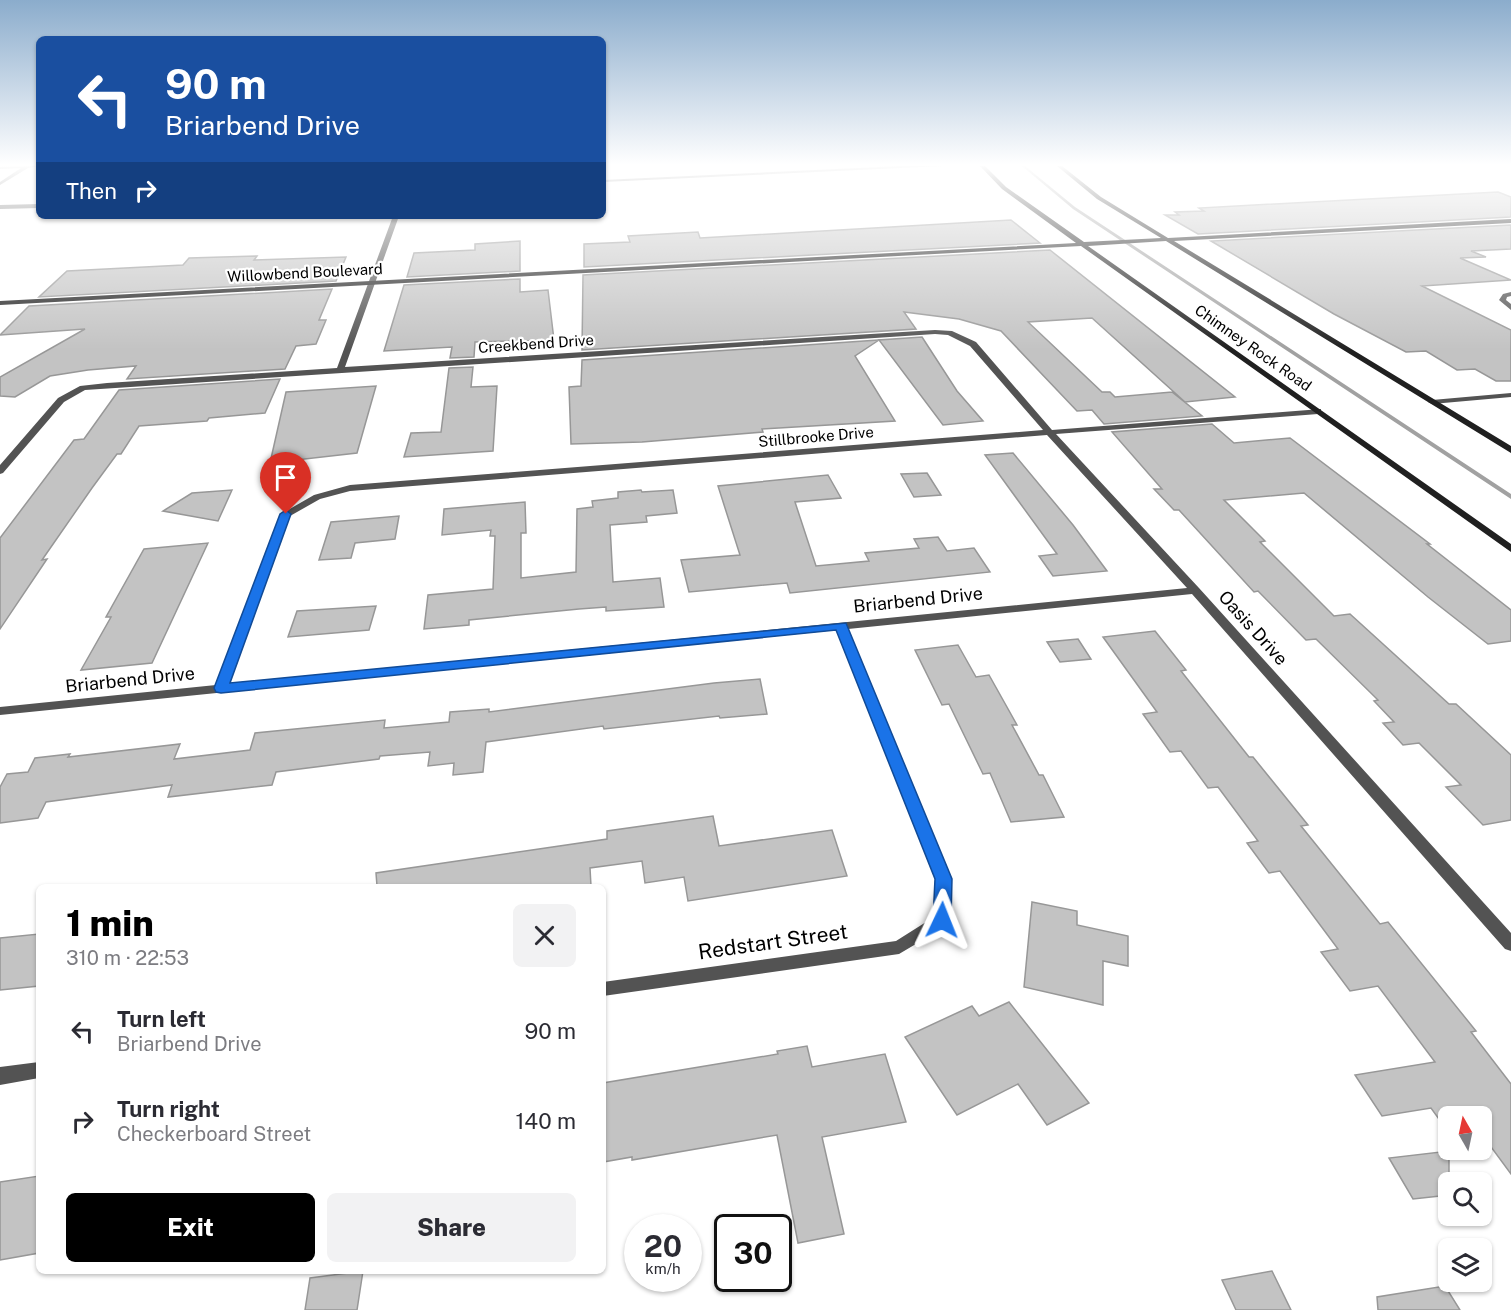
<!DOCTYPE html>
<meta charset="utf-8">
<style>
:root{--surface:#fff;--page:#f2f2f3;--text:#2b2b33;--muted:#7c7c81;--accent:#000}
body{margin:0;font-family:"Public Sans",sans-serif;background:var(--page);color:var(--text);height:100vh;display:flex;flex-direction:column;font-size:22px;white-space:nowrap}
*{box-sizing:border-box;margin:0}
p{font-size:20px;color:var(--muted)}
.icon{flex:none;width:33px;height:33px;fill:none;stroke:currentColor;stroke-width:2;stroke-linecap:round;stroke-linejoin:round}
.map{position:relative;flex:1;overflow:hidden}
.drawer{position:absolute;left:36px;top:884px;width:570px;height:390px;display:flex;flex-direction:column;background:var(--surface);border-radius:9px;box-shadow:0 2px 4px #0004}
.drawer>*{flex:none}
.banner{position:absolute;left:36px;top:36px;width:570px;height:183px;border-radius:9px;box-shadow:0 2px 4px #0004;background:#1a4fa0;color:#fff;overflow:hidden}
.needle{width:39px;rotate:351deg}
.buttons{position:absolute;left:1438px;top:1106px;display:grid;gap:12px}
.buttons a{display:grid;place-items:center;width:54px;height:54px;border-radius:9px;background:var(--surface);box-shadow:0 2px 4px #0004;font-size:30px}
.speed{position:absolute;left:624px;top:1214px;display:flex;gap:12px;font-size:30px;font-weight:700;text-align:center}
.speed>*{display:grid;place-content:center;width:78px;height:78px;border-radius:50%;background:var(--surface);box-shadow:0 2px 4px #0004;line-height:1}
.speed small{font-size:15px;font-weight:400}
.speed .limit{border:3px solid #111;border-radius:9px;background:#fff;color:#111}
.pin{position:absolute;display:grid;place-items:center;width:51px;height:51px;color:#fff;margin:-62px -26px;border-radius:50% 50% 50% 0;rotate:-45deg;box-shadow:0 0 6px #0007}
.pin .icon{rotate:45deg}
.me{position:absolute;width:66px;margin:-33px;rotate:2deg;stroke-linejoin:round;filter:drop-shadow(0 0 4px #0008)}
.turn{display:flex;align-items:center;gap:21px;height:126px;padding:0 30px;font-size:27px}
.turn .icon{width:78px;height:78px;stroke-width:2.5}
.turn b{display:block;font-size:42px;line-height:51px}
.then{display:flex;align-items:center;height:57px;padding:0 30px;background:#0003;gap:12px;font-size:22px}
.round{display:grid;place-items:center;flex:none;width:63px;height:63px;border-radius:9px;background:var(--page)}
.overview{display:flex;align-items:center;justify-content:space-between;height:102px;padding:0 30px}
h1{font-size:36px;font-weight:800;line-height:45px;color:var(--accent)}
.cta{display:flex;gap:12px;margin-top:auto;padding:12px 30px}
.cta a{flex:1;height:69px;border-radius:9px;background:var(--accent);color:#fff;font-size:24px;font-weight:800;line-height:69px;text-align:center}
.cta a+a{background:var(--page);color:var(--text)}
ul{padding:0;list-style:none}
li{display:flex;align-items:center;gap:18px;height:90px;padding:0 30px}
li div{flex:1}
li b{display:block;font-size:22px}
li em{font-style:normal}
.map>svg:first-child{display:block}
.lines{fill:none;stroke-linecap:round;stroke-linejoin:round}
.stream{fill:#a1a1a1;fill-rule:evenodd}
.building{fill:#c3c3c3;stroke:#979797;stroke-width:1.5}
.minor{fill:#535353;fill-rule:evenodd}
.secondary{fill:#202020;fill-rule:evenodd}
.route{fill:#1a73e8;stroke:#114b97;stroke-width:1.5}
.labels{text-anchor:middle;stroke-width:4.5;stroke-linejoin:round;paint-order:stroke}
.far-street-label{font-size:15px;fill:#000;stroke:#fff}
.street-label{font-size:18px;fill:#000;stroke:#fff}
.near-street-label{font-size:21px;fill:#000;stroke:#fff}
</style>
<div class="map">
<svg width="1511" height="1310" viewBox="0 0 1511 1310">
<rect width="100%" height="100%" fill="#fff"/>
<g class="lines">
<path class="stream" d="M1025 166 1075 207 1511 494V499L1073 209 1022 166Z"/>
</g>
<g class="building">
<path d="M1498 192 1511 197V217L1198 234 1165 215H1179L1175 212 1204 211 1199 208Z"/>
<path d="M1011 220 1040 243 584 267V244L630 242 628 236 698 232 700 238Z"/>
<path d="M1511 225V249L1471 251 1486 257 1460 258 1511 280 1422 286 1511 330V381H1496L1475 369 1457 370 1426 351 1406 352 1334 314 1211 241Z"/>
<path d="M520 241V271L407 277 414 253 475 250V244Z"/>
<path d="M1050 250 1235 397 1185 402 1092 318 1028 322 1102 392H1110L1115 397 1172 392 1202 416 1104 424 1092 410 1077 411 1001 331 959 319 904 312 916 329 582 350 583 275Z"/>
<path d="M257 256 254 260 346 257 336 281 39 297 67 271 183 265 189 258Z"/>
<path d="M520 279V292L548 290 554 340 475 342 474 357 450 358 452 347 384 351 404 285Z"/>
<path d="M332 289 319 320H326L316 344 296 346 285 369 127 379 136 366 88 370 50 376 15 397 0 396V377L85 329 0 335 29 306Z"/>
<path d="M922 337 957 391 983 421 943 425 879 340Z"/>
<path d="M879 340 855 356 895 421 762 429 763 432 642 442 571 444 569 387 581 386 582 360Z"/>
<path d="M473 367 471 387 497 386 493 451 404 457 411 433 441 432 449 368Z"/>
<path d="M280 379 265 413 209 418 207 421 139 426 121 454H117L92 488 42 560 47 559 0 629V538L74 440 84 439 119 390Z"/>
<path d="M376 386 357 453 270 463 286 392Z"/>
<path d="M1212 424 1234 443 1290 438 1430 544H1427L1511 610V641L1488 644 1428 597 1304 493 1224 500 1265 541 1260 542 1334 616 1350 614 1449 704H1456L1511 755V820L1483 825 1446 787 1461 785 1419 743 1403 745 1383 723 1394 722 1374 701 1378 700 1316 639 1306 640 1258 591 1254 592 1179 510H1174L1154 489H1162L1112 432Z"/>
<path d="M1013 453 1073 525 1107 571 1053 576 1039 556 1057 554 985 455Z"/>
<path d="M927 473 941 495 914 497 901 474Z"/>
<path d="M828 475 841 498 795 502 816 566 869 561 865 553 919 548 914 539 938 537 947 551 974 548 990 572 790 593 787 583 689 592 681 560 740 555 718 486Z"/>
<path d="M232 490 218 521 163 511 192 493Z"/>
<path d="M641 490 642 492 673 490 677 513 646 516 647 522 610 525 613 582 660 578 664 607 606 611V607L579 609 469 620V625L424 629 428 595 493 589 495 536H490L491 530 442 535 444 509 525 502 526 533H521V578L576 572 577 509 593 507 592 501 618 498V492Z"/>
<path d="M399 516 395 539 355 543 351 558 319 560 331 522Z"/>
<path d="M208 543 152 663 81 670 111 617H106L144 549Z"/>
<path d="M376 606 369 630 288 637 297 611Z"/>
<path d="M1155 631 1186 670 1181 671 1249 757H1253L1308 825 1301 826 1380 924 1388 922 1476 1031 1471 1032 1511 1084V1174L1486 1140 1482 1141V1116H1449V1133L1431 1108 1382 1116 1355 1075 1435 1062 1378 986 1350 991 1321 952 1338 949 1280 871 1269 873 1247 843 1258 841 1218 787 1208 788 1181 751 1170 752 1143 714 1157 712 1103 637Z"/>
<path d="M1078 639 1091 659 1060 662 1047 642Z"/>
<path d="M958 645 976 677 989 675 1017 725H1012L1039 775H1043L1064 817 1011 822 990 773 983 774 949 704 942 705 915 650Z"/>
<path d="M760 679 767 714 720 718 719 716 604 729 603 726 486 742 483 772 453 775 454 763 428 766 430 752 380 756 379 759 276 772 272 785 168 797 172 785 46 802 38 818 0 823V787L7 774 28 772 35 758 70 754 68 757 180 744 174 759 250 750 255 733 385 720 384 728 449 722 450 712 489 709V712L714 683Z"/>
<path d="M713 816 719 846 832 830 847 876 688 901 684 877 645 883 642 861 590 868 591 886H377L376 873 607 839V831Z"/>
<path d="M1032 902 1077 911V925L1128 936V966L1103 961V1005L1024 987Z"/>
<path d="M39 934V986L0 990V938Z"/>
<path d="M1009 1002 1089 1103 1047 1125 1018 1084 957 1115 905 1037 972 1006 979 1016Z"/>
<path d="M807 1046 812 1067 885 1054 906 1122 822 1137 844 1234 798 1243 777 1135 632 1160V1157L603 1162V1083L778 1054 777 1051Z"/>
<path d="M1449 1151V1195L1413 1199 1389 1158Z"/>
<path d="M39 1176V1253L0 1260V1182Z"/>
<path d="M363 1271 357 1310H305L310 1278Z"/>
<path d="M1272 1271 1291 1310H1236L1222 1280Z"/>
<path d="M1445 1286 1460 1310H1378L1377 1297Z"/>
</g>
<g class="lines">
<g class="minor">
<path d="M39 166 28 168 0 185V182L21 168 0 169V167Z"/>
<path d="M900 166H942L603 182V180Z"/>
<path d="M39 204V208L0 209V205Z"/>
<path d="M393 216H399L345 367 935 330 952 331 976 342 1052 430 1321 409V413L1318 414 1056 434 1199 588 1511 933V951L1505 949 1192 594 848 629 951 879 950 920 948 925 899 954 603 996V982L896 941 934 917 935 879 837 630 0 715V707L216 685 281 514 314 495 350 485 1043 430 970 346 948 335 935 334 85 390 64 402 3 473 0 474V465L58 398 80 386 107 383 337 368ZM1047 435 1187 588 229 684 290 516 320 499 350 491Z"/>
<path d="M1511 292V296L1507 297 1506 300 1511 304V310L1499 300 1503 294Z"/>
<path d="M1511 393V397L1432 404 1428 402 1432 400Z"/>
<path d="M39 1062V1078L0 1085V1067Z"/>
</g>
<path class="secondary" d="M980 166H985L1006 187 1084 242 1161 238 1097 199 1057 166H1062L1101 197 1168 238 1511 219V223L1174 241 1511 446V453L1166 241 1088 246 1511 544V552L1081 246 0 305V301L1076 243 1002 189Z"/>
</g>
<linearGradient id="sky" x2="0" y2="1"><stop stop-color="#8baccc"/><stop offset="0.47" stop-color="#fff"/><stop offset="1" stop-color="#fff" stop-opacity="0"/></linearGradient>
<rect width="1511" height="350" fill="url(#sky)"/>
<path class="route" d="M286 510 291 514 230 683 846 623 952 879 951 920 948 925 942 928 935 925 933 920 935 879 836 630 221 693 216 692 214 688 280 514Z"/>
<g class="labels">
<g class="far-street-label">
<text transform="translate(305 273) rotate(-3)" y="5">Willowbend Boulevard</text>
<text transform="translate(536 344) rotate(-4)" y="5">Creekbend Drive</text>
<text transform="translate(1253 348) rotate(35)" y="5">Chimney Rock Road</text>
<text transform="translate(816 437) rotate(-5)" y="5">Stillbrooke Drive</text>
</g>
<g class="street-label">
<text transform="translate(918 600) rotate(-6)" y="6">Briarbend Drive</text>
<text transform="translate(1253 628) rotate(48)" y="6">Oasis Drive</text>
<text transform="translate(130 680) rotate(-6)" y="6">Briarbend Drive</text>
</g>
<g class="near-street-label">
<text transform="translate(773 942) rotate(-8)" y="7">Redstart Street</text>
</g>
</g>
</svg>
<div class="buttons">
<a><svg class="needle" viewBox="-14 -14 28 28"><path d="M0-13l5 13h-10z" fill="#e53935"/><path d="M0 13l5-13h-10z" fill="#7c7c81"/></svg></a>
<a><svg class="icon" aria-label="search" viewBox="0 0 24 24"><circle cx="10" cy="10" r="6"/><path d="M15 15l6 6"/></svg></a>
<a><svg class="icon" aria-label="layers" viewBox="0 0 24 24"><path d="M12 4l9 5-9 5-9-5zM3 14l9 5 9-5"/></svg></a>
</div>
<div class="speed"><div>20<small>km/h</small></div><div class="limit">30</div></div>
<div class="pin" style="left:286px;top:514px;background:#d93025"><svg class="icon" aria-label="arrive" viewBox="0 0 24 24"><path d="M6 21V4h12l-3 4 3 4H6"/></svg></div>
<svg class="me" style="left:942px;top:920px" viewBox="-20 -20 40 40"><path d="M0-17L14 15 0 8-14 15z" fill="#1a73e8" stroke="#fff" stroke-width="4"/></svg>
<div class="banner">
<div class="turn"><svg class="icon" aria-label="left" viewBox="0 0 24 24"><path d="M17 20v-9H6M10 6l-5 5 5 5"/></svg><div><b>90 m</b>Briarbend Drive</div></div>
<div class="then">Then<svg class="icon" aria-label="right" viewBox="0 0 24 24"><path d="M7 20v-9h11M14 6l5 5-5 5"/></svg></div>
</div>
<section class="drawer">
<div class="overview"><div><h1>1 min</h1><p>310 m · 22:53</p></div><a class="round"><svg class="icon" aria-label="close" viewBox="0 0 24 24"><path d="M6 6l12 12M18 6L6 18"/></svg></a></div>
<ul>
<li><svg class="icon" aria-label="left" viewBox="0 0 24 24"><path d="M17 20v-9H6M10 6l-5 5 5 5"/></svg><div><b>Turn left</b><p>Briarbend Drive</p></div><em>90 m</em></li>
<li><svg class="icon" aria-label="right" viewBox="0 0 24 24"><path d="M7 20v-9h11M14 6l5 5-5 5"/></svg><div><b>Turn right</b><p>Checkerboard Street</p></div><em>140 m</em></li>
</ul>
<div class="cta"><a>Exit</a><a>Share</a></div>
</section>
</div>
